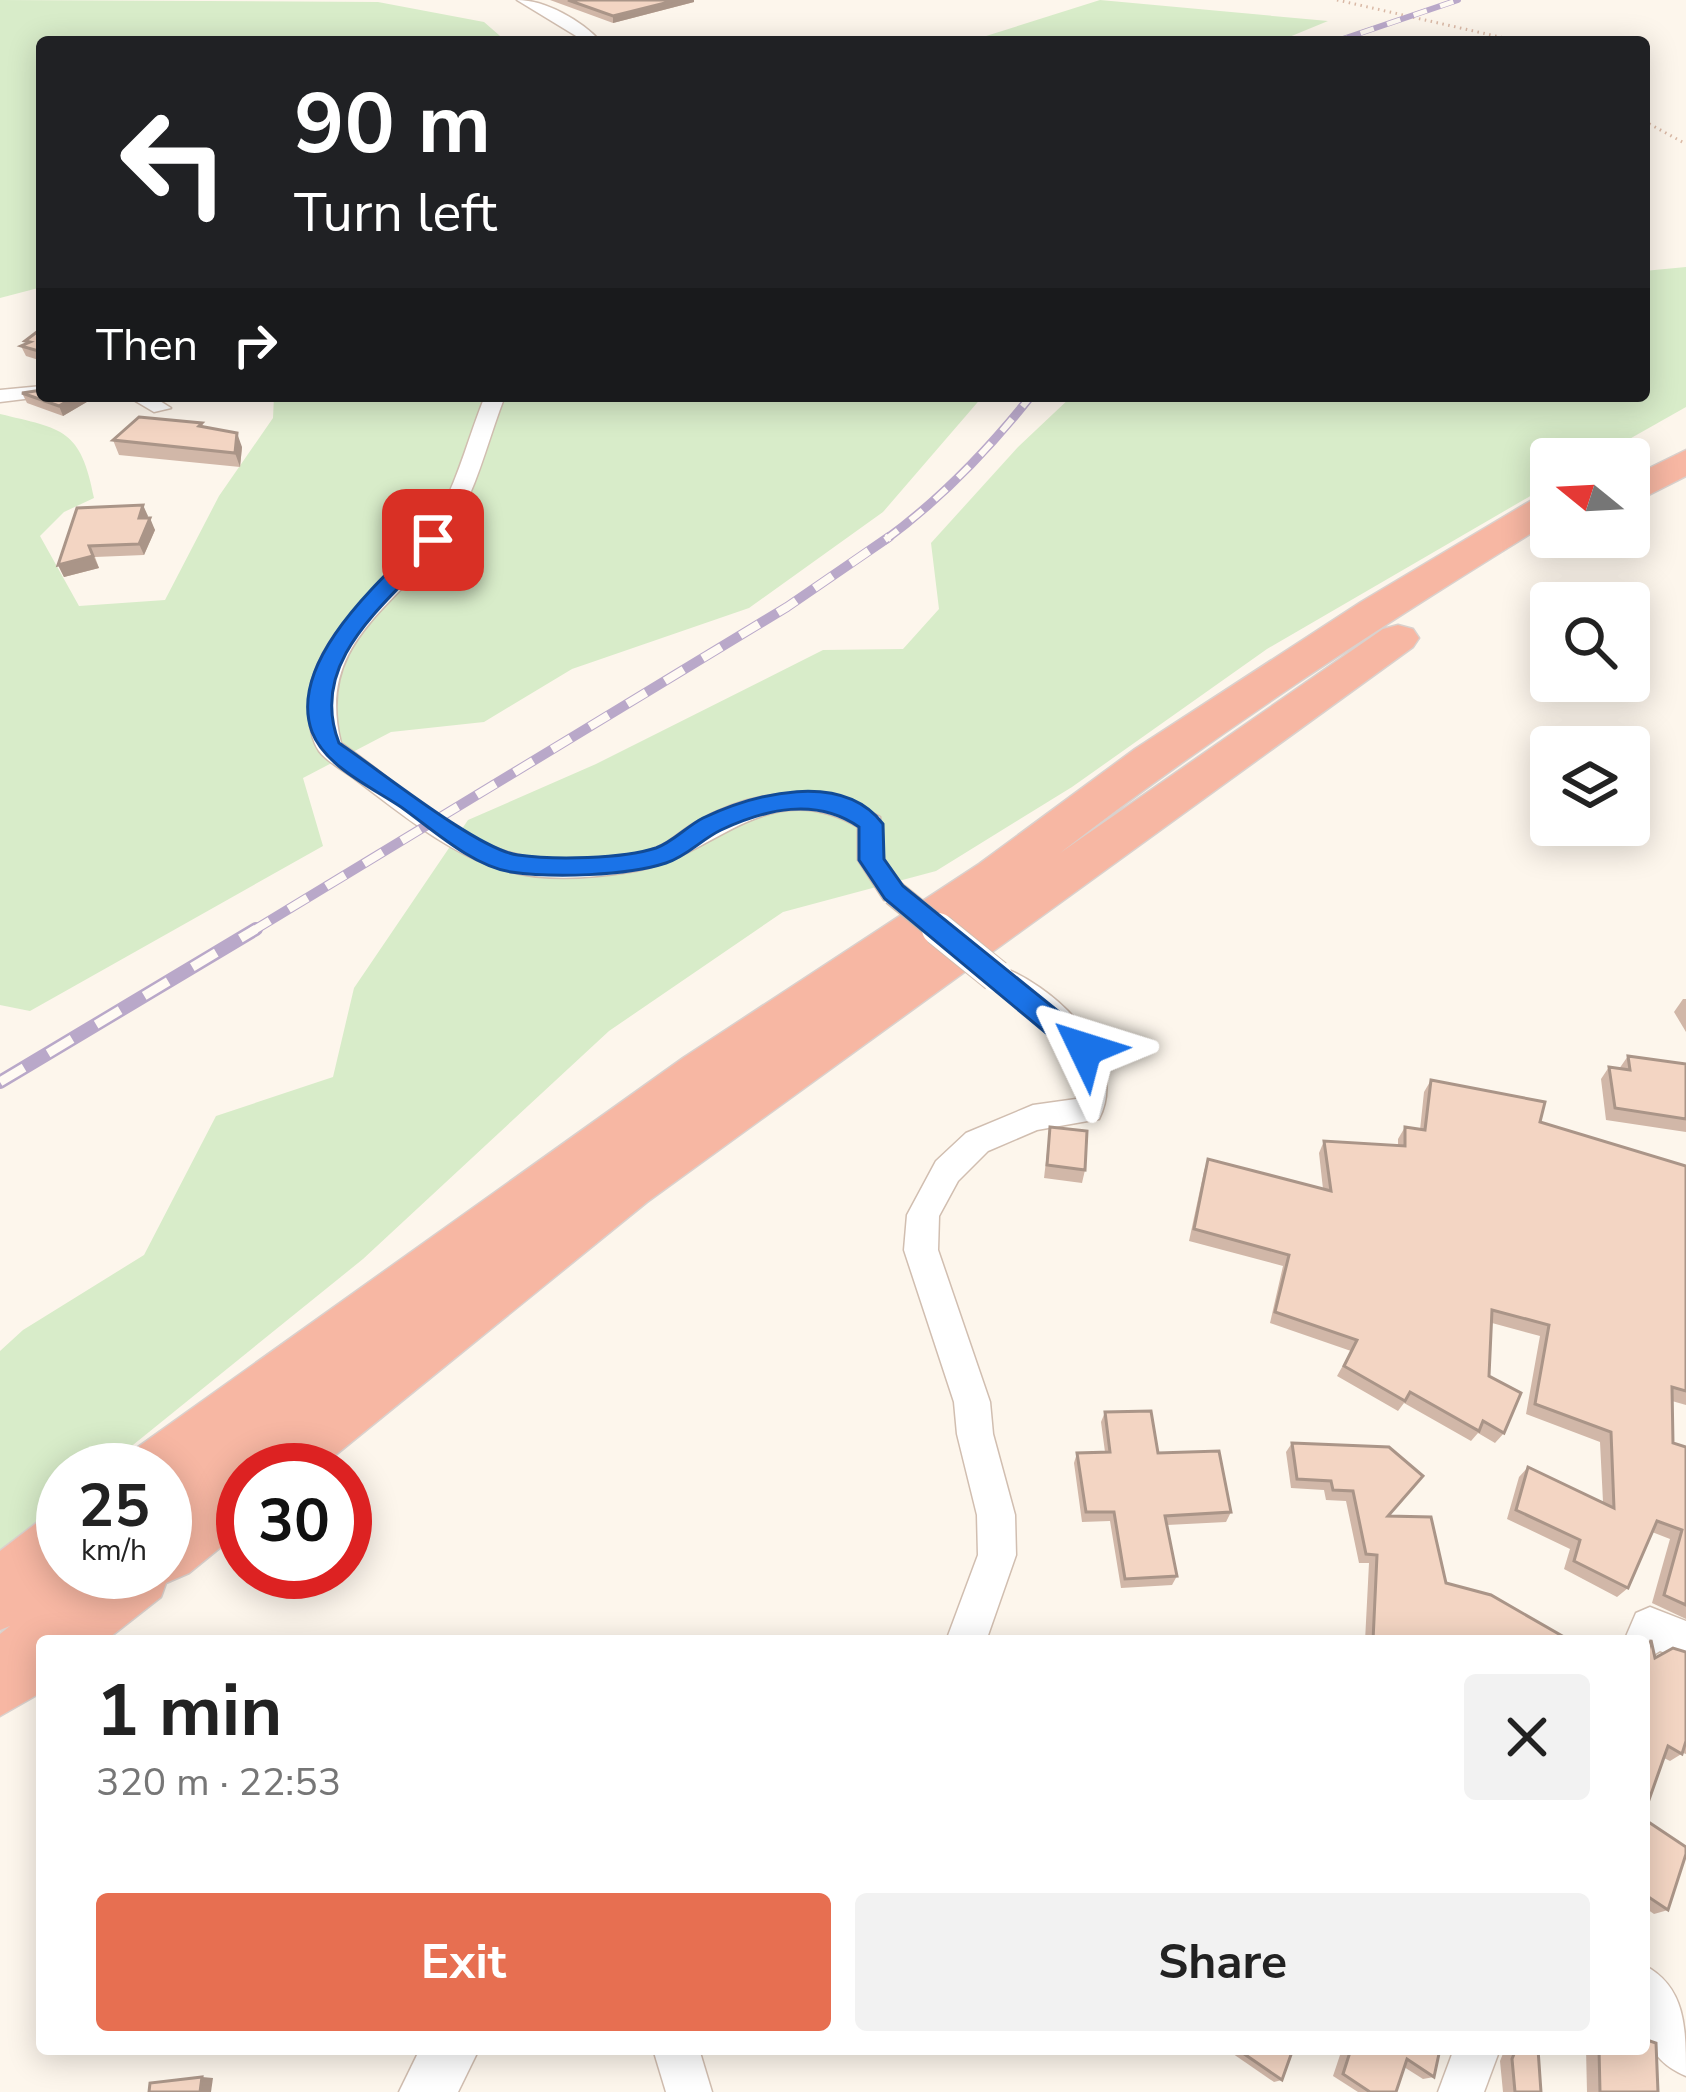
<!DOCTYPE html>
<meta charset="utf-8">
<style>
:root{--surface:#fff;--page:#f2f2f2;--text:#222;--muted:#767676;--accent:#e76f51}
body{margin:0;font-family:"Nunito Sans",sans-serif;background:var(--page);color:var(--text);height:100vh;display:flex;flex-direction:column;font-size:45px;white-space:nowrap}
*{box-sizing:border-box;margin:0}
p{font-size:39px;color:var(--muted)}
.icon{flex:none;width:66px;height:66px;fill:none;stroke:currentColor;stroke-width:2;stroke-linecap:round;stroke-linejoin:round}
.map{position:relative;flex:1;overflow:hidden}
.sheet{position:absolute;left:36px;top:1635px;width:1614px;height:420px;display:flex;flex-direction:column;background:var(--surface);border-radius:12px;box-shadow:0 6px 30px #0003}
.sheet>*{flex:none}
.guide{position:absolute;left:36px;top:36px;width:1614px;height:366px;border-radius:12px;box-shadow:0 6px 30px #0003;background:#202124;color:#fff;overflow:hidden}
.needle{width:78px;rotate:288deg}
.buttons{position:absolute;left:1530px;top:438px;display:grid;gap:24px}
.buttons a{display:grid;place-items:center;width:120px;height:120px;border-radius:12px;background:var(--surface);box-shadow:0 6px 30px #0003;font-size:60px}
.speed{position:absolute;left:36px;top:1443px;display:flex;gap:24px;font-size:60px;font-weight:700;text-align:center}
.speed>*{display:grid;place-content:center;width:156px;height:156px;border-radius:50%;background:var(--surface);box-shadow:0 6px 30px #0003;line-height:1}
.speed small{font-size:30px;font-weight:400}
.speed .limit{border:18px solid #d22;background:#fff;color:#111}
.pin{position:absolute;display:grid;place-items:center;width:102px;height:102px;color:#fff;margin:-51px;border-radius:24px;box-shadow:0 6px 18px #0006}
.me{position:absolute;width:132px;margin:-66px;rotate:311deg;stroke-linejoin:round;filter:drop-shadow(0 0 9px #0008)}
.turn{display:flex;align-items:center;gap:42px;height:252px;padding:0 60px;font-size:54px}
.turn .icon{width:156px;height:156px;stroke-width:2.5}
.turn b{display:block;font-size:84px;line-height:102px}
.then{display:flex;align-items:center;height:114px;padding:0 60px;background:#0003;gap:24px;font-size:45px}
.round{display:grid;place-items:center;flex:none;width:126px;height:126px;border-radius:12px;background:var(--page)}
.headline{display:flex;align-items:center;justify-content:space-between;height:204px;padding:0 60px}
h1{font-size:72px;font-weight:700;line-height:90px}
.action{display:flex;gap:24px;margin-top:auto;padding:24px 60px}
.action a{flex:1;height:138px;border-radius:12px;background:var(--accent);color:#fff;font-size:48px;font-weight:700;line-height:138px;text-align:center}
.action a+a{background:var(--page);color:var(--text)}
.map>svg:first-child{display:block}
.green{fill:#d8ecc9}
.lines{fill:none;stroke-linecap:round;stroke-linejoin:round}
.minor-casing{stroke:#d1beb0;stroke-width:3}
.tertiary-casing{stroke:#d1beb0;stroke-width:3}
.motorway-casing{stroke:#dad1cd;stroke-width:3}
.path{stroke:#d9b8a5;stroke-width:3;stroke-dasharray:1.5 4.5;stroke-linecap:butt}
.minor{fill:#fff;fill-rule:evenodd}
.tertiary{fill:#fff;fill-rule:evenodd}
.motorway{fill:#f7b7a3;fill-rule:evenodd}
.rail-far3-casing{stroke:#b9a8c9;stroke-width:6}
.rail-far2-casing{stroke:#b9a8c9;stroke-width:9}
.rail-far1-casing{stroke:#b9a8c9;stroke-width:10}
.rail-casing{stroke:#b9a8c9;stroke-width:14}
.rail-far3{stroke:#fffaf3;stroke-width:4.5;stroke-dasharray:14;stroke-linecap:butt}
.rail-far2{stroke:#fffaf3;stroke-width:6;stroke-dasharray:16;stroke-linecap:butt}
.rail-far1{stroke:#fffaf3;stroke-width:8;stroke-dasharray:22;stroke-linecap:butt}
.rail{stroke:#fffaf3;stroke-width:9;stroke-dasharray:28;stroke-linecap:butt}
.minor-bridge-far1-casing{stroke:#d1beb0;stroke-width:27;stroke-linecap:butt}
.minor-bridge-casing{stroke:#d1beb0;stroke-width:34;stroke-linecap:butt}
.minor-bridge-far1{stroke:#fff;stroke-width:24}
.minor-bridge{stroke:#fff;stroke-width:32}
.wall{fill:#d1b7a8}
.shaded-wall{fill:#aa9588}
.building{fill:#f3d5c3;stroke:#aa9588;stroke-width:3}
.route{fill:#1a73e8;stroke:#114b97;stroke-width:3}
</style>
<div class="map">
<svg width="1686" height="2092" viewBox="0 0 1686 2092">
<rect width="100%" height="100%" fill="#fdf6ec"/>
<g class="green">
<path d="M0 0 378 2 484 22 507 42H42V287L0 298Z"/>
<path d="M1100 0 1328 21 1277 42H967Z"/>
<path d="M1686 267V407L1594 459H1551V484L1267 649 1072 787 936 871 783 912 609 1031 363 1259 102 1470H63V1501L0 1552V1351L23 1330 144 1255 216 1116 333 1077 354 988 468 820 596 764 823 650 903 649 939 609 931 543 1018 447 1072 396H1644V271Z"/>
<path d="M274 396H983L883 512 749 608 572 669 484 722 391 732 303 778 323 846 30 1011 0 1005V414C63 429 81 429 94 498L64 512 40 536 79 606 165 600 219 496 273 418Z"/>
</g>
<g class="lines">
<g class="minor-casing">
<g id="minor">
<path d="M517 0C546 0 582 21 601 42H586Z"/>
<path d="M42 386V396H49L0 402V390Z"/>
<path d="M127 396H152L171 408 154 412Z"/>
<path d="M485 396H505C488 439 478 486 454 525 406 605 314 635 341 743 390 777 454 837 511 853 550 864 620 863 658 847 672 841 683 829 696 822 756 788 820 782 880 817L884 859 908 893 904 900H884L858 860V827C765 773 714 860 629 872 592 878 547 881 511 872 453 858 402 814 355 779 345 771 327 762 319 751 307 734 307 699 312 680 330 617 393 582 429 530 456 490 467 440 485 396Z"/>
<path d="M996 965C1052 983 1131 1056 1099 1119L1037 1130 988 1151 958 1181 939 1216 938 1250 990 1402 993 1434 1015 1515 1016 1555 986 1641H946L978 1555 977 1515 957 1434 954 1402 904 1250 907 1215 936 1161 966 1133 1033 1105 1076 1099C1091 1045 1022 1010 986 984L982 976 986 968Z"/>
<path d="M1650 1607 1686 1621V1661L1660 1651 1644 1661V1641H1624L1636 1613Z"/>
<path d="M653 2049H699L712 2092H666Z"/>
<path d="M1454 2049H1500L1484 2092H1438Z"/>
</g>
</g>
<g class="tertiary-casing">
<g id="tertiary">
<path d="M1644 1965C1686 1987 1686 2028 1686 2076 1634 2054 1644 2013 1644 1965Z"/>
<path d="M420 2049H479L458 2092H399Z"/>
</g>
</g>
<g class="motorway-casing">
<g id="motorway">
<path d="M1686 450V476L1629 505V478Z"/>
<path d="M1551 494V521C1382 625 1217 732 1060 853L1383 629 1398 625 1413 629 1419 638 1413 647 647 1202 317 1470H243V1529L189 1573 166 1583 161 1597 105 1641H42V1692L0 1716V1634L10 1626 0 1630V1551L39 1521 63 1511V1572H165V1506L180 1495 165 1501V1470H128L138 1447 683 1058 979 864 1135 749 1361 602 1537 497Z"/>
</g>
</g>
<g class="path">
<path d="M1337 0 1522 42"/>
<path d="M1644 121 1686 144"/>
</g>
<use href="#minor" class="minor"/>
<use href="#tertiary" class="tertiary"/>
<use href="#motorway" class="motorway"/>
<g class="rail-far3-casing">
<path id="rail-far3" d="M1334 42 1458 0"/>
</g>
<g class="rail-far2-casing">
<path id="rail-far2" d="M885 540C941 499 988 450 1031 396"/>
</g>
<g class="rail-far1-casing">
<path id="rail-far1" d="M251 932 787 607 889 537"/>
</g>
<g class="rail-casing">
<path id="rail" d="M0 1082 256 929"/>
</g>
<use href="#rail-far3" class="rail-far3"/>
<use href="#rail-far2" class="rail-far2"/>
<use href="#rail-far1" class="rail-far1"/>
<use href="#rail" class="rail"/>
<g class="minor-bridge-far1-casing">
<path id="minor-bridge-far1" d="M894 893 942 932"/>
</g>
<g class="minor-bridge-casing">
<path id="minor-bridge" d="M938 929 996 976"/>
</g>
<use href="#minor-bridge-far1" class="minor-bridge-far1"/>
<use href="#minor-bridge" class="minor-bridge"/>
</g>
<g class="wall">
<path d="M550 0H694V2L613 23Z"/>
<path d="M42 328V361L26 356 21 346 26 344 25 341Z"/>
<path d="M22 393 97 396 63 416 27 403Z"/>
<path d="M202 423 204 427 242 447 240 467 119 455 113 440Z"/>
<path d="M143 505 147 518 155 530 144 555 95 557 99 568 64 577 58 565Z"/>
<path d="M1683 999H1686V1032L1674 1012Z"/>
<path d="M1628 1056 1686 1064V1132L1606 1120 1601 1079 1609 1067 1619 1069Z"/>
<path d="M1431 1080 1540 1122 1686 1166V1405L1672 1401 1673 1443 1686 1447V1619L1652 1603 1670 1539 1652 1532 1628 1588 1617 1597 1564 1569 1570 1549 1507 1519 1519 1477 1528 1467 1603 1502 1600 1442 1526 1414 1540 1336 1492 1323 1489 1376 1504 1433 1495 1443 1478 1433 1471 1441 1404 1403 1398 1411 1337 1376 1351 1351 1270 1323 1283 1266 1189 1241 1204 1171 1208 1159 1323 1189 1319 1153 1324 1141 1398 1146V1139L1405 1127 1420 1130 1424 1092Z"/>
<path d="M1050 1127 1085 1170 1082 1183 1044 1178Z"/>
<path d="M1105 1412 1231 1512 1226 1522 1167 1525 1177 1576 1172 1585 1121 1588 1110 1521 1082 1522 1074 1463 1077 1453 1105 1452 1101 1422Z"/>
<path d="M1292 1443 1388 1516 1446 1583 1571 1641H1365L1369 1563H1359L1346 1501 1326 1500 1324 1490 1291 1488 1286 1452Z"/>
<path d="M1651 1640 1655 1658 1686 1652V1754L1683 1753 1670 1761 1664 1758 1644 1814V1645Z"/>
<path d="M1644 1819 1668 1910 1654 1914 1644 1907Z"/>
<path d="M1226 2049H1293L1282 2080 1274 2082Z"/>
<path d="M1342 2049H1440L1434 2077 1423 2079 1404 2067 1396 2092H1358L1333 2076Z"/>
<path d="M1503 2049H1538L1541 2092H1503L1500 2061 1504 2051Z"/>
<path d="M1586 2049H1644L1658 2092H1587Z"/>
</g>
<g class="shaded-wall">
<path d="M677 0H694V2L613 23V16Z"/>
<path d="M76 396H97L63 416 59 406Z"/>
<path d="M237 433 242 447 240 467 235 453Z"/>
<path d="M143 505 148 516 144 530 139 518Z"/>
<path d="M150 518 155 530 144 555 139 544Z"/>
<path d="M89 546 99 568 64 577 58 565Z"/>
<path d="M202 2077 213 2078 211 2092H200Z"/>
</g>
<g class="building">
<path d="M568 0H677L613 16Z"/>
<path d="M42 328V352L21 346 30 342 25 341Z"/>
<path d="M42 390V396H76L59 406 22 393Z"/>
<path d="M139 417 202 423 199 426 237 433 235 453 113 440Z"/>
<path d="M143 505 139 518H150L139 544 89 546 93 556 58 565 77 508Z"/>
<path d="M1628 1056 1686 1064V1119L1615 1108 1609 1067 1630 1070Z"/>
<path d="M1431 1080 1545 1102 1540 1122 1686 1166V1391L1672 1387 1673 1443 1686 1447V1605L1664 1595 1682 1530 1657 1521 1628 1588 1574 1561 1580 1540 1516 1510 1528 1467 1614 1508 1611 1432 1535 1404 1549 1325 1492 1310 1489 1376 1521 1393 1504 1433 1483 1421 1479 1431 1410 1392 1405 1401 1344 1366 1357 1340 1275 1312 1289 1255 1194 1229 1208 1159 1331 1191 1324 1141 1405 1146V1127L1425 1130Z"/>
<path d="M1050 1127 1087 1131 1085 1170 1047 1165Z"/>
<path d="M1151 1411 1158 1453 1219 1451 1231 1512 1165 1516 1177 1576 1125 1579 1114 1512H1086L1077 1453 1110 1452 1105 1412Z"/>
<path d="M1292 1443 1389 1447 1423 1476 1388 1516 1431 1517 1446 1583 1491 1595 1571 1641H1373L1377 1555 1366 1554 1353 1491 1333 1490 1331 1481 1297 1479Z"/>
<path d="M1651 1640 1655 1658 1673 1648 1686 1652V1741L1682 1754 1668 1746 1644 1814V1666Z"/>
<path d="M1644 1819 1686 1847V1854L1668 1910 1644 1894Z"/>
<path d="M1644 2039 1656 2043 1658 2092H1600L1599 2049H1644Z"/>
<path d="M1237 2049H1293L1282 2080Z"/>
<path d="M1351 2049H1440L1434 2077 1407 2059 1396 2092H1370L1343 2074Z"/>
<path d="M1516 2049H1538L1541 2092H1515L1512 2059Z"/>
<path d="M202 2077 200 2092H149L150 2083Z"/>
</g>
<path class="route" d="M426 535 443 540C396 598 305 656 339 743 377 768 478 850 518 855 554 860 622 859 656 848 673 842 687 826 703 818 754 794 842 770 883 824L884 859 903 886 1095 1041 1099 1049 1095 1057H1075L885 899 859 860V827C816 797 766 809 721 830 702 839 686 857 666 863 626 876 553 878 511 872 472 866 432 829 401 807 371 787 325 766 312 732 286 661 382 579 426 535Z"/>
</svg>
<div class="buttons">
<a><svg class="needle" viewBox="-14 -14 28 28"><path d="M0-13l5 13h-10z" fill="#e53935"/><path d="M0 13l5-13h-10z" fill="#767676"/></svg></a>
<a><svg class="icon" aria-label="search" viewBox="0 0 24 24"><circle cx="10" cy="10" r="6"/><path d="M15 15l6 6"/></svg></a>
<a><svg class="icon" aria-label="layers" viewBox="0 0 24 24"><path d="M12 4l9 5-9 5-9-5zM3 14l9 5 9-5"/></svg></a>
</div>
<div class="speed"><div>25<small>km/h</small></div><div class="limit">30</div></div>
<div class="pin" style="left:433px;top:540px;background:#d93025"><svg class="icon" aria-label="arrive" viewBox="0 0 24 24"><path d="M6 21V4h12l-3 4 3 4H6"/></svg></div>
<svg class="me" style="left:1085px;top:1049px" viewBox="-20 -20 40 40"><path d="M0-17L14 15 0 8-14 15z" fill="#1a73e8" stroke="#fff" stroke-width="4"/></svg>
<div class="guide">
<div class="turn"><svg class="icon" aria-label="left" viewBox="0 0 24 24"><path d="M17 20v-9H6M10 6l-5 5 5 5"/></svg><div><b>90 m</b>Turn left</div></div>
<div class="then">Then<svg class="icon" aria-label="right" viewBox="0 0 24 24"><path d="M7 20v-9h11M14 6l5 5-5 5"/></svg></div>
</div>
<section class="sheet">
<div class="headline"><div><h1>1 min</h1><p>320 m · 22:53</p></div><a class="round"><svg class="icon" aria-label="close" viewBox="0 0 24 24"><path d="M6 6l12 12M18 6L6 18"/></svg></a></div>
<div class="action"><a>Exit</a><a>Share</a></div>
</section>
</div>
